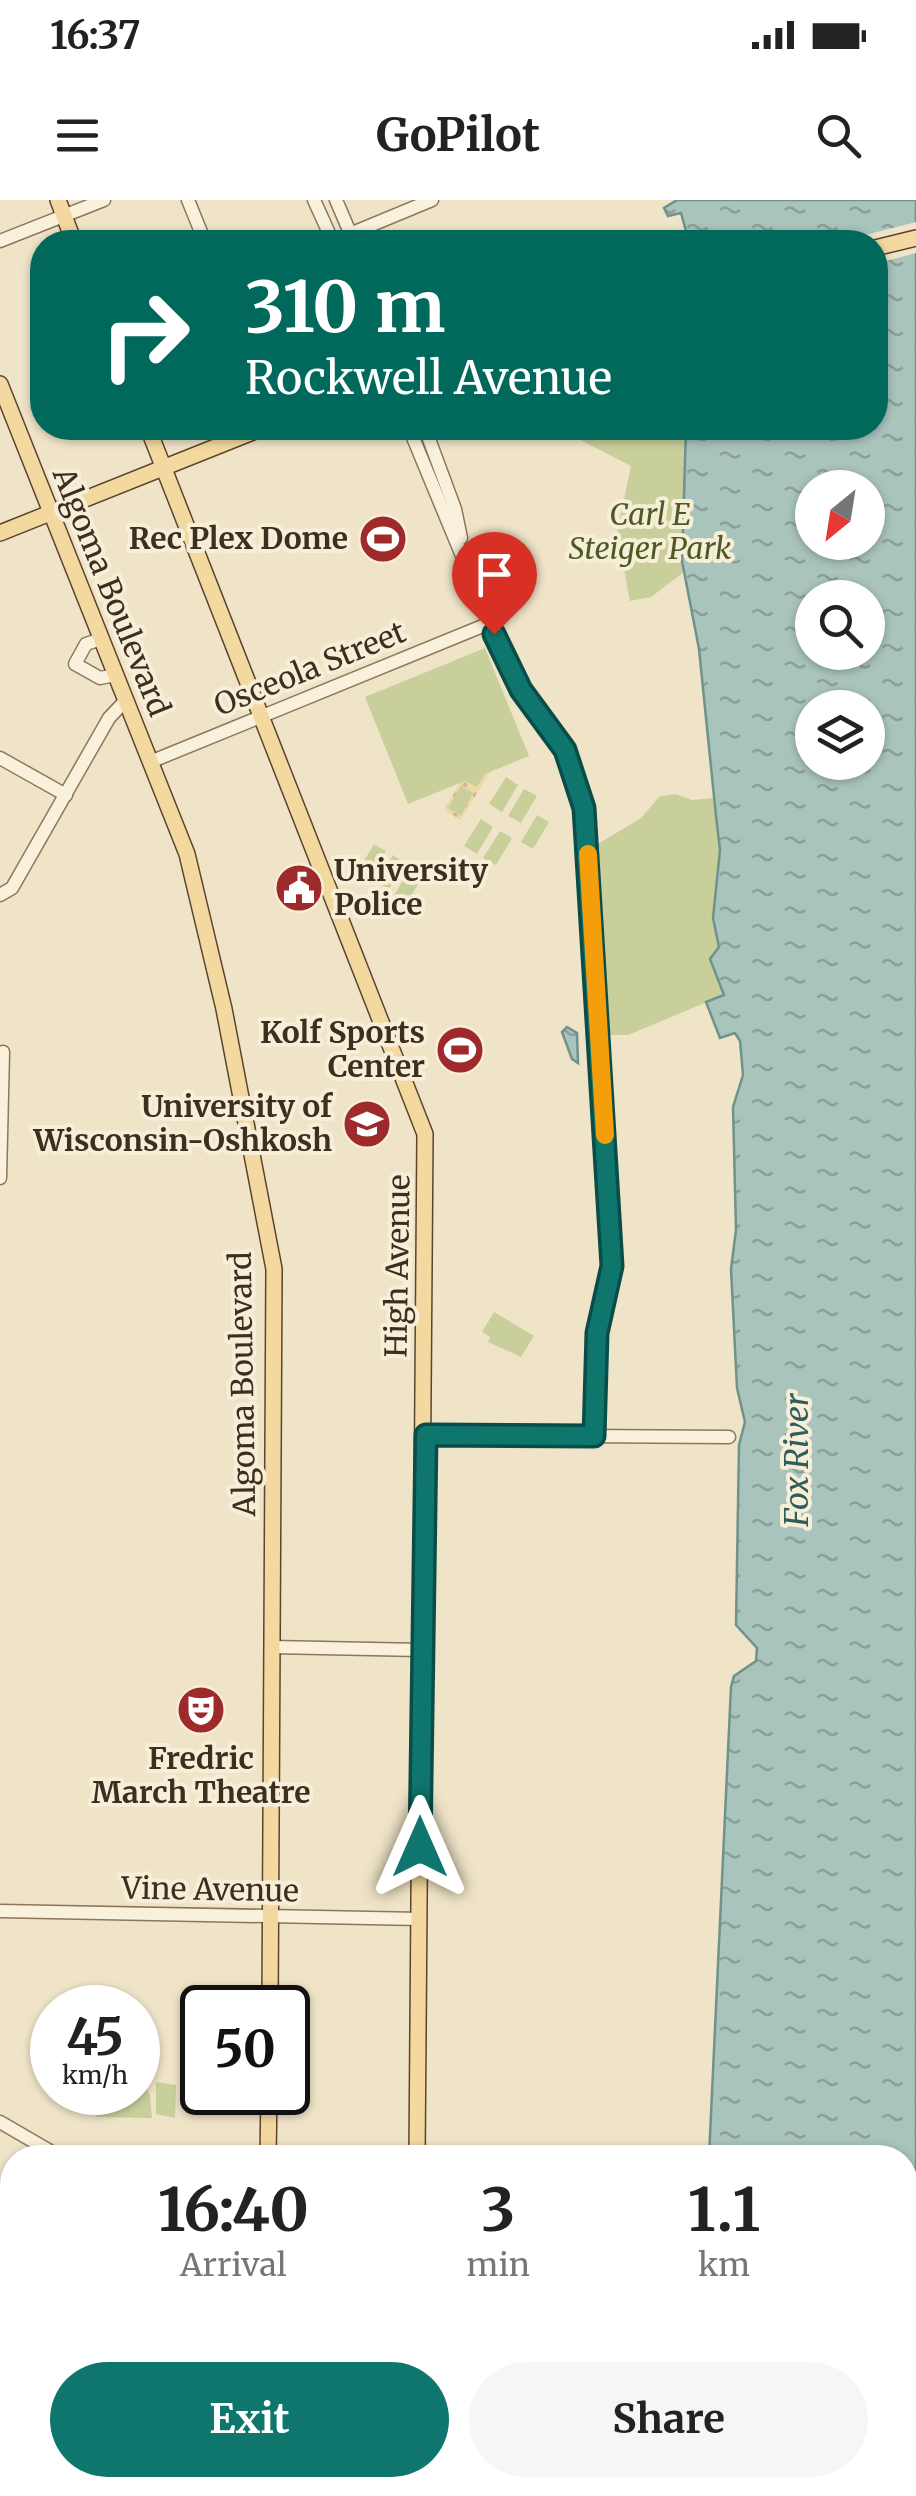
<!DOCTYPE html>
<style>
:root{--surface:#fff;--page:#f6f6f6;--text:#222;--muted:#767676;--accent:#0f766e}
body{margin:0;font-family:Merriweather,serif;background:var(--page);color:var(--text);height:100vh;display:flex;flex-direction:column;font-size:38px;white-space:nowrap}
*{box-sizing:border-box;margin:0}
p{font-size:32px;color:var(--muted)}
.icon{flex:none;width:55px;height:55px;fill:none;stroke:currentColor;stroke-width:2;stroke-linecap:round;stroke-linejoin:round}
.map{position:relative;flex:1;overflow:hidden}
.details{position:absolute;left:0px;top:1945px;width:918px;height:352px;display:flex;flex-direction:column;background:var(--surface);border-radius:40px 40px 0 0;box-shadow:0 2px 8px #0004}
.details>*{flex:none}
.hud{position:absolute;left:30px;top:30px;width:858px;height:210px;border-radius:40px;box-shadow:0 2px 8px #0004;background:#00695c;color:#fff;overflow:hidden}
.needle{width:65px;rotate:210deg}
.buttons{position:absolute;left:795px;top:270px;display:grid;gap:20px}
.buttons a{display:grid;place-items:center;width:90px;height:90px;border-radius:50%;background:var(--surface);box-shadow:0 2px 8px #0004;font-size:50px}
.speed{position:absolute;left:30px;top:1785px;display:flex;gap:20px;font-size:50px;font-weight:700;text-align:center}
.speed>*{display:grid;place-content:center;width:130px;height:130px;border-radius:50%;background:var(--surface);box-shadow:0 2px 8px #0004;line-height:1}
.speed small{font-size:25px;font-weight:400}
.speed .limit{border:5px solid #111;border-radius:15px;background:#fff;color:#111}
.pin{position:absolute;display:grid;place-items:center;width:85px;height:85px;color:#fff;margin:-102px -42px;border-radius:50% 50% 50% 0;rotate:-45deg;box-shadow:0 0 10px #0007}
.pin .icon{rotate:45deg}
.me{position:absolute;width:110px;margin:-55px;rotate:0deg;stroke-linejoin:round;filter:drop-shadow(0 0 8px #0008)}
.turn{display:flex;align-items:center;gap:35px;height:210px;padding:0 50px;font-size:45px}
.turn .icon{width:130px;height:130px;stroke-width:2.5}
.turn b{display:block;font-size:70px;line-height:85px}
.eta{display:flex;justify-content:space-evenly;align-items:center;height:170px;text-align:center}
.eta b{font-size:60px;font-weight:700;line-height:70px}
.action{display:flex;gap:20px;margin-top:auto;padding:20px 50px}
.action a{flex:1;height:115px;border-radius:60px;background:var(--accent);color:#fff;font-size:40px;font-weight:700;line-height:115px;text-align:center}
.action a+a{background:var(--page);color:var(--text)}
.status{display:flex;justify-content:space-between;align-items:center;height:70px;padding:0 50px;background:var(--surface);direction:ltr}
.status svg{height:28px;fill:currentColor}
header{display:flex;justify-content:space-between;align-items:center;height:130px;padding:0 50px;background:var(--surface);font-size:45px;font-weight:700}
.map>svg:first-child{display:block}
.sand{fill:url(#sand-dots)}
.green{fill:#c9cf9b}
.water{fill:url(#water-ripples);stroke:#6f938a;stroke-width:2.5;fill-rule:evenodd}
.pier{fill:#f0e4c8}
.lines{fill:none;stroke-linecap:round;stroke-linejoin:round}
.minor-casing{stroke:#8d765c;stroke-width:15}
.major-casing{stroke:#5b4430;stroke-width:18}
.minor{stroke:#faf1dc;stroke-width:12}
.major{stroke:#f3d9a0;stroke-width:15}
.route-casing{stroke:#0a4d48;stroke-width:25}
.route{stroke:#0f766e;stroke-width:18}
.slow{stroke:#f59e0b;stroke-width:18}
.labels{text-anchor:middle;stroke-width:8;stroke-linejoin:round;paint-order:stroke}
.park-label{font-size:30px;font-style:italic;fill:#4d5a26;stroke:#f7eed8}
.poi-label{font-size:30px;font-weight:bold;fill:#3d2e20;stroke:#f7eed8;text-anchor:end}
.street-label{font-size:30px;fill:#3d2e20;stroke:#f7eed8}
.water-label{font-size:32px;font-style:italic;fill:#2f5d5a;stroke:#f7eed8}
</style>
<div class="status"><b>16:37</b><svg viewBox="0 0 49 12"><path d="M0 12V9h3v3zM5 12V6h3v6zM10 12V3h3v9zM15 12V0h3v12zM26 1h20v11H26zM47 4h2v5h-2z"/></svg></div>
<header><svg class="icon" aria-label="menu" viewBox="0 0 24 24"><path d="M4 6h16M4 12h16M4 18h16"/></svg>GoPilot<svg class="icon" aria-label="search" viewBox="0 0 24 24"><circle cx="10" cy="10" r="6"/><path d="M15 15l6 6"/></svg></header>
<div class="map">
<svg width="916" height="2296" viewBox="0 0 916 2296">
<defs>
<pattern id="sand-dots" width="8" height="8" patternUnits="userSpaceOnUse" patternTransform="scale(2.5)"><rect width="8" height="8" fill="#ecd9a5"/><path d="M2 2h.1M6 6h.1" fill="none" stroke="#cbbb8e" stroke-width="1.8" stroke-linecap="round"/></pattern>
<pattern id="water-ripples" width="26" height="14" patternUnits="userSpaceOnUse" patternTransform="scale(2.5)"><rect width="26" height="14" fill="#a9c4bc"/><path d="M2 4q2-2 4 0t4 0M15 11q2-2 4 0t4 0" fill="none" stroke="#8ba098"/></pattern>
</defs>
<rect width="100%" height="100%" fill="#f0e4c8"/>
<path class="sand" d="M476 554 494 565 461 620 444 610Z"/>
<g class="green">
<path d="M557 228H686L684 372 651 397 630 401 617 332 631 266Z"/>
<path d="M485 448 529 556 485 574 477 587 465 581 408 604 365 497Z"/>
<path d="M506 577 518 585 502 612 489 604Z"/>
<path d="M461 586 473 593 461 616 448 608Z"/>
<path d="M524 589 537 596 521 623 508 616Z"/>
<path d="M676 594 692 600 713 598 720 650 719 747 710 759 724 795 628 835H599L593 647 641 618 660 596Z"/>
<path d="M537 615 549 622 533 649 521 642Z"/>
<path d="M481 619 493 627 477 654 464 646Z"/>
<path d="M500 631 512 638 496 665 483 658Z"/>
<path d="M374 644 386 651 370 678 358 671Z"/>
<path d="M393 655 405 663 389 689 376 682Z"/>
<path d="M411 667 424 674 408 701 395 694Z"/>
<path d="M494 1112 534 1136 521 1157 488 1142 490 1137 482 1132Z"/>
<path d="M138 1874 150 1895 152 1918 97 1917 93 1913V1893L138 1892Z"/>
<path d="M156 1882 176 1885 175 1918 156 1914Z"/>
</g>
<g class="water">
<path d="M677 0H916V2296H702V2285H905V1958L709 1957 731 1487 734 1476 756 1461 757 1448 736 1425 739 1245 745 1222 737 1188 731 1069 736 1030 733 907 743 875 740 841 735 833 720 838 706 802 724 795 710 759 719 747 713 718 720 650 716 616 699 449 682 361 686 228H875V42H689L681 13 668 16 664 8ZM812 288H868V342H812ZM812 398H868V452H812ZM812 508H868V562H812Z"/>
<path d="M567 827 577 833 578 863 572 859 562 832Z"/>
</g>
<path class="pier" d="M916 22V53L875 64V42H838Z"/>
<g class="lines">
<g class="minor-casing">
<g id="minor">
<path d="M188 0 205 42"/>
<path d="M314 0 333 42"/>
<path d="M336 0 354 42"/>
<path d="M0 41 104 0"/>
<path d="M333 41 432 0"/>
<path d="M409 228 506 462 565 550 584 608 613 1054 597 1133 595 1236"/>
<path d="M425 228 455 309 461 338"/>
<path d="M101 439 86 444 75 464 100 478 116 475"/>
<path d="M0 558 66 595"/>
<path d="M150 562 490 423"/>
<path d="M0 695 12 688 109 518 126 500"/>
<path d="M0 978 3 852"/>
<path d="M426 1235 729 1237"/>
<path d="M272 1447 422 1450"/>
<path d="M0 1711 420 1719"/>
<path d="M0 1922 62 1958"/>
<path d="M618 2285 638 2296"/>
<path d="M539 2296V2285"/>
</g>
</g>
<g class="major-casing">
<g id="major">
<path d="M58 0 74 42"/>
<path d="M875 48 916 38"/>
<path d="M0 184 187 654 224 809 274 1069 270 1808"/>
<path d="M148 228 425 934 417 1958"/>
<path d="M0 333 263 228"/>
<path d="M268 1958 269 1892"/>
<path d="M258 2296 259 2285"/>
<path d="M413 2296V2285"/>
</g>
</g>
<use href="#minor" class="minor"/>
<use href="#major" class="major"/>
</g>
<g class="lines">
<g class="route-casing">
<path id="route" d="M420 1647 426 1235 594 1236 597 1133 612 1066 584 608 565 550 521 490 494 434"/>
</g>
<use href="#route" class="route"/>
<path class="slow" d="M588 654 605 935"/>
</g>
<defs>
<g id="stadium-disc" transform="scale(2.5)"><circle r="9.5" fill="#9e2a2b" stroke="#f7eed8"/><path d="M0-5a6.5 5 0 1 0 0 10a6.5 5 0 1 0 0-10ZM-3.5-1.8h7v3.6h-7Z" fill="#fff"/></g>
<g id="civic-disc" transform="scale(2.5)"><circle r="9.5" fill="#9e2a2b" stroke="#f7eed8"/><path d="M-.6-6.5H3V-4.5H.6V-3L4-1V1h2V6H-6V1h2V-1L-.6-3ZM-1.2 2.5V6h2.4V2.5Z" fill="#fff"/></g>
<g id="university-disc" transform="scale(2.5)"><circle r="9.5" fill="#9e2a2b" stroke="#f7eed8"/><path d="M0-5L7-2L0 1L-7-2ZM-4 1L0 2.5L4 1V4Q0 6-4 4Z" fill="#fff"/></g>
<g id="theatre-disc" transform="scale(2.5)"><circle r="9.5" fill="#9e2a2b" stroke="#f7eed8"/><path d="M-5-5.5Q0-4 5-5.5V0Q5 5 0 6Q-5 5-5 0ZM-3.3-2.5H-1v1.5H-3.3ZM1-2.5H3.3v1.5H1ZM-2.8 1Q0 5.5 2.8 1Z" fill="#fff"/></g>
</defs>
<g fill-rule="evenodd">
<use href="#stadium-disc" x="383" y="339"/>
<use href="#civic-disc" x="299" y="688"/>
<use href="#stadium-disc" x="460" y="850"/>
<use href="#university-disc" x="367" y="924"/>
<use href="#theatre-disc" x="201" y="1510"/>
</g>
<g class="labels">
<g class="park-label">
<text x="650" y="325">Carl E<tspan x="650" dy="34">Steiger Park</tspan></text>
</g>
<g class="poi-label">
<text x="348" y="349">Rec Plex Dome</text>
<text x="334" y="681" text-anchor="start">University<tspan x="334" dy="34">Police</tspan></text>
<text x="425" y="843">Kolf Sports<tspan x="425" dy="34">Center</tspan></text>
<text x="332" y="917">University of<tspan x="332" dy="34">Wisconsin-Oshkosh</tspan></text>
<text x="201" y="1569" text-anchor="middle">Fredric<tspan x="201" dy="34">March Theatre</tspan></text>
</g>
<g class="street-label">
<text transform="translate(111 392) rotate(68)" y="10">Algoma Boulevard</text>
<text transform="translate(310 469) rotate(-22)" y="10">Osceola Street</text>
<text transform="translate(398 1066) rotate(-89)" y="10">High Avenue</text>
<text transform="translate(243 1184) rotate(-91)" y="10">Algoma Boulevard</text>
<text transform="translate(210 1690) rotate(1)" y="10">Vine Avenue</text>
</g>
<g class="water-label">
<text transform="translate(797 1260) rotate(-90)" y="11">Fox River</text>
</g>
</g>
</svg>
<div class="buttons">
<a><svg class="needle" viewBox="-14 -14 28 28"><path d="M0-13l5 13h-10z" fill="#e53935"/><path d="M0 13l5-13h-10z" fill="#767676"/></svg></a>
<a><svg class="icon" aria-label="search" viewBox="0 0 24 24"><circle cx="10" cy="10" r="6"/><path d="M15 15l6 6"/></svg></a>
<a><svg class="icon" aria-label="layers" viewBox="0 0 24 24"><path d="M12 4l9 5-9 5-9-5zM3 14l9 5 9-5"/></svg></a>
</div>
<div class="speed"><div>45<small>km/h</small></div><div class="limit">50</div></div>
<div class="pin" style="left:494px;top:434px;background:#d93025"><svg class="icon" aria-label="arrive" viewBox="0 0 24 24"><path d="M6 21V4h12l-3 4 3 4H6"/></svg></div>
<svg class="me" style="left:420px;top:1647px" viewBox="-20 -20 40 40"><path d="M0-17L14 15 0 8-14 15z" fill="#0f766e" stroke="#fff" stroke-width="4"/></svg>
<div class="hud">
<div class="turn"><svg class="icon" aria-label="right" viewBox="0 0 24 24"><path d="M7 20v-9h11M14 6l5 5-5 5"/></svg><div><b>310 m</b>Rockwell Avenue</div></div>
</div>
<section class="details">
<div class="eta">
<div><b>16:40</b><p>Arrival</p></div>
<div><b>3</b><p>min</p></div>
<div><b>1.1</b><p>km</p></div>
</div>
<div class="action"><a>Exit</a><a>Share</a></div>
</section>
</div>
